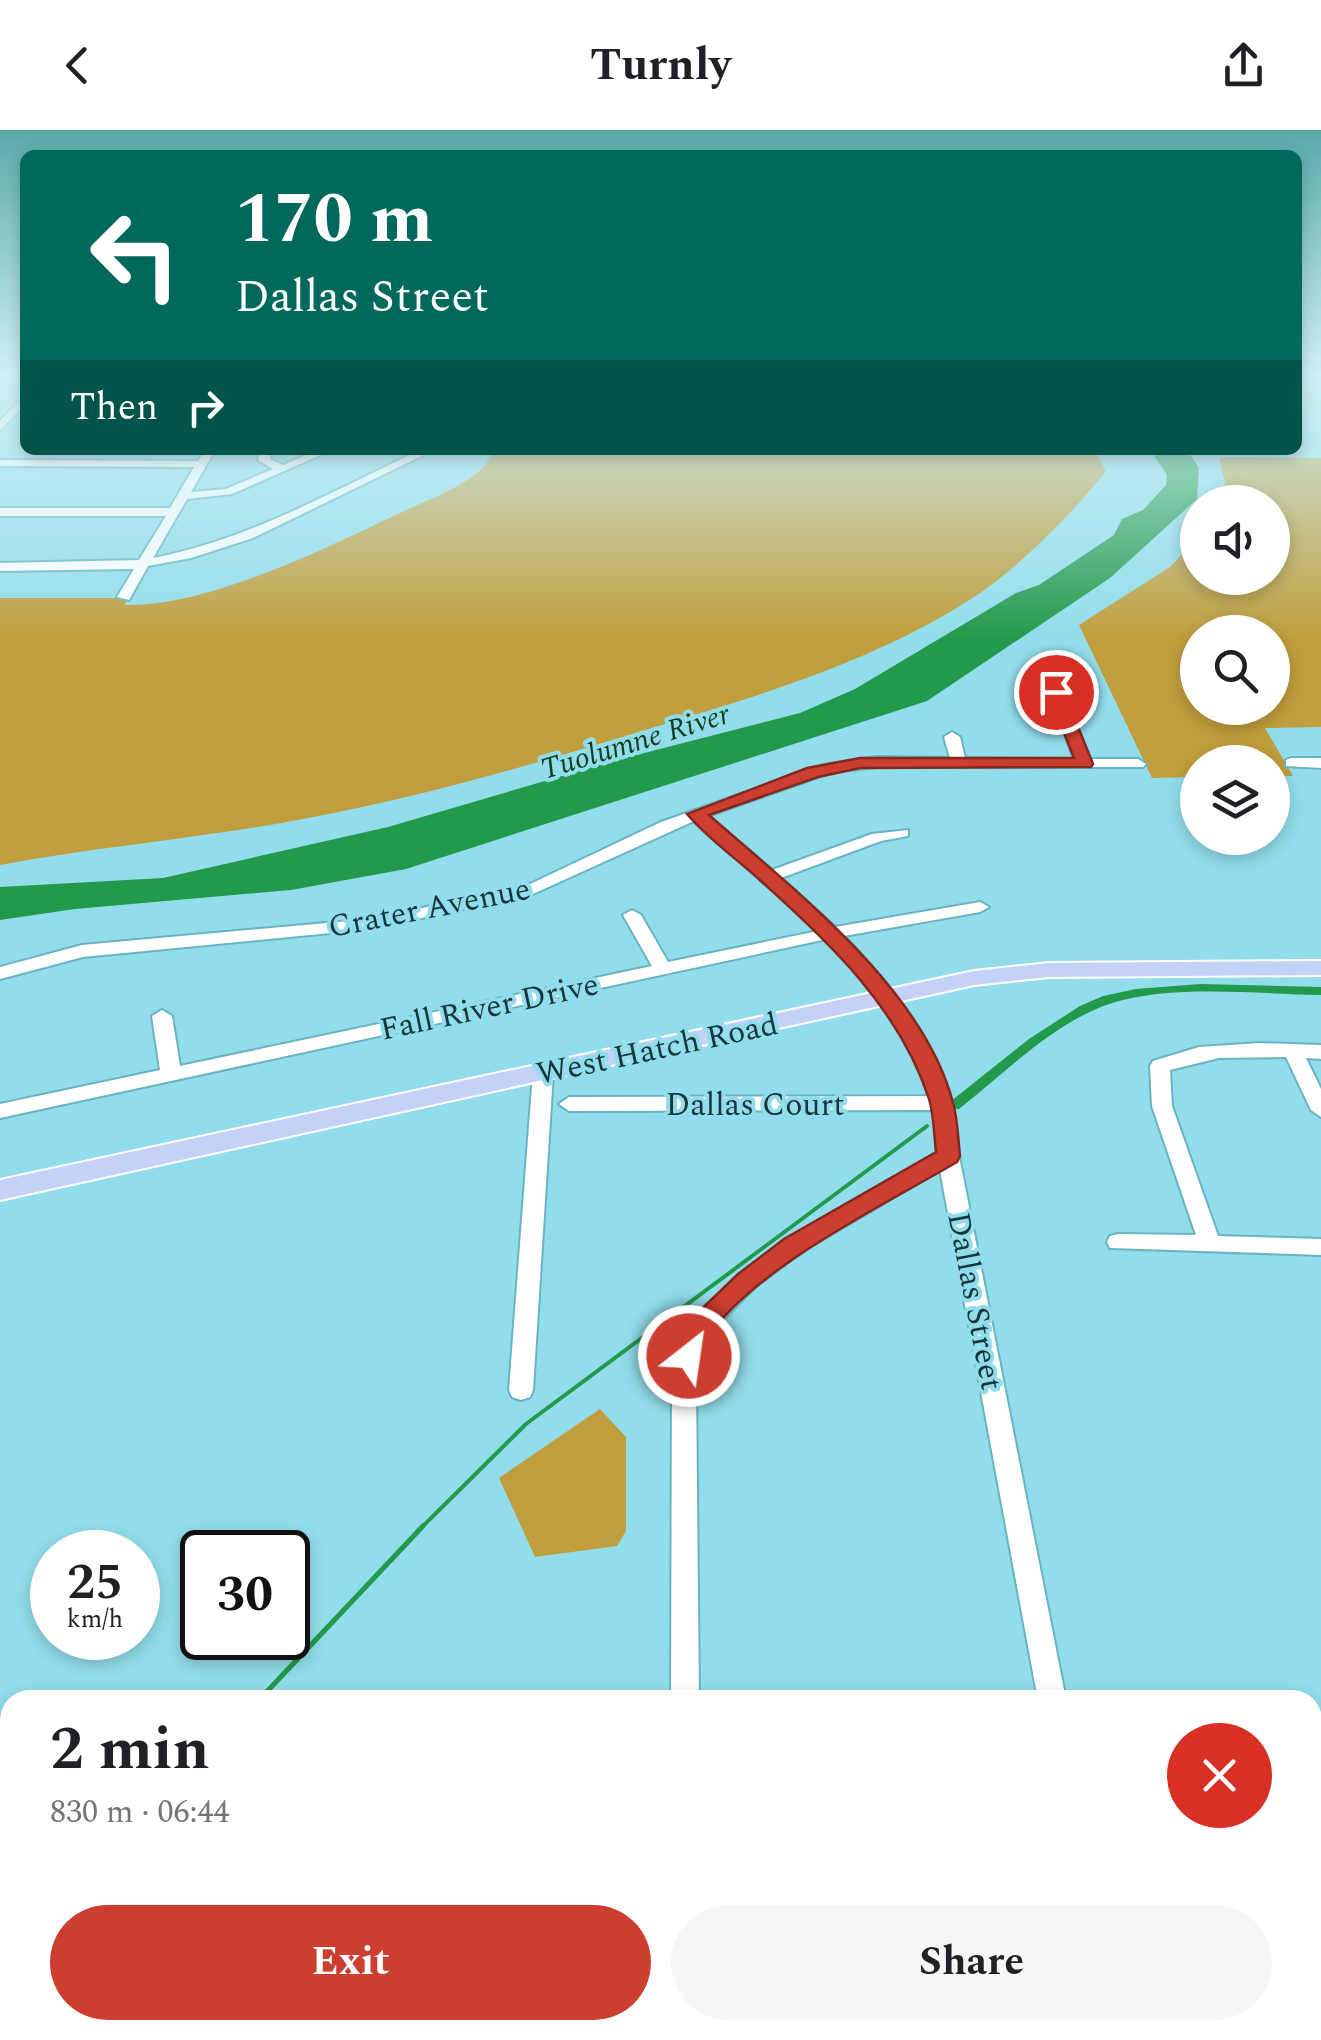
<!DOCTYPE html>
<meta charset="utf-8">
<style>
:root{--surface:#fff;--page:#f6f6f6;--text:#202124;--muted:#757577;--accent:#cc3f30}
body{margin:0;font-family:Spectral,serif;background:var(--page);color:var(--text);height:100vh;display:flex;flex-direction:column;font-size:38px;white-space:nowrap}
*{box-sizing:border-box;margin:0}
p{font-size:32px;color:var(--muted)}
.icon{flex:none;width:55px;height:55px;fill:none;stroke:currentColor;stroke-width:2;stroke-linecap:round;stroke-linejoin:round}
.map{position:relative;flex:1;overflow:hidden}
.drawer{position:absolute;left:0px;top:1560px;width:1322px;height:350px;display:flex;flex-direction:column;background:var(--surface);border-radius:30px 30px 0 0;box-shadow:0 5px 15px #0003}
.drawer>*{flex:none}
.top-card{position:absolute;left:20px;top:20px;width:1282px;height:305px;border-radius:15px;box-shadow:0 5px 15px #0003;background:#00695c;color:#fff;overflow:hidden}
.controls{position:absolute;left:1180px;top:355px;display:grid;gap:20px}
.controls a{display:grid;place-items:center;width:110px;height:110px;border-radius:50%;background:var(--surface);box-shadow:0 5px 15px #0003;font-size:50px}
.speed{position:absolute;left:30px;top:1400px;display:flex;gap:20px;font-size:50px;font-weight:700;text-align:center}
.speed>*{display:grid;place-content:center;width:130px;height:130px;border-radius:50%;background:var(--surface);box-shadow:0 5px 15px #0003;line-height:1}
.speed small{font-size:25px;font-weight:400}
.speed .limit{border:5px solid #111;border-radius:15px;background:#fff;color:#111}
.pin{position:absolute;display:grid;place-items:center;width:85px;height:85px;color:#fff;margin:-42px;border:5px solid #fff;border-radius:50%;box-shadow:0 2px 10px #0007}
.me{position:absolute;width:110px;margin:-55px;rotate:30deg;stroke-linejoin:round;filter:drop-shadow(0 0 8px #0008)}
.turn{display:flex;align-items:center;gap:35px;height:210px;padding:0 50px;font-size:45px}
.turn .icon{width:130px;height:130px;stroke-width:2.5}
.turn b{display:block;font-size:70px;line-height:85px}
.then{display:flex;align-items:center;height:95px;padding:0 50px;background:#0003;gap:20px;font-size:38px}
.round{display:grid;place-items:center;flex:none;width:105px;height:105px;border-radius:52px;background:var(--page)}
.head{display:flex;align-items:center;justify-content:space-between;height:170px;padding:0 50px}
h1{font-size:60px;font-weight:700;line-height:75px}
.button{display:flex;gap:20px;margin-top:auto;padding:20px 50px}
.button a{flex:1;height:115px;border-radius:60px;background:var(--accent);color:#fff;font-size:40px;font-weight:700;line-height:115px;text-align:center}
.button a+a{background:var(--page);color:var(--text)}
header{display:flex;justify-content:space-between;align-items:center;height:130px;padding:0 50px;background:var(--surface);font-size:45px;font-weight:700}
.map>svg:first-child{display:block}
.green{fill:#c09e3d;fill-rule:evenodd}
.water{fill:#23994b}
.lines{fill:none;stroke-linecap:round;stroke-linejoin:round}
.stream-far1{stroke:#23994b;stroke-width:4}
.stream{stroke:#23994b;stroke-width:5}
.canal{fill:#23994b;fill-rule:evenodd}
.minor-casing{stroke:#69b4c1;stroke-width:4}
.major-casing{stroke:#fff;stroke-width:4}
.minor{fill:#fff;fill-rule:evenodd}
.major{fill:#c5d2f8;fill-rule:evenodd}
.route{fill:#cc3f30;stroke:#85291f;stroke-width:2.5}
.labels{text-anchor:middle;stroke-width:8;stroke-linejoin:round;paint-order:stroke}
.far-water-label{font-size:30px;font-style:italic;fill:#123e1e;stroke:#92ddeb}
.street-label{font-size:32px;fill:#17363b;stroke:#92ddeb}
</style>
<header><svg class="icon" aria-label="back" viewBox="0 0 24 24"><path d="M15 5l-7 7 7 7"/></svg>Turnly<svg class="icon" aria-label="share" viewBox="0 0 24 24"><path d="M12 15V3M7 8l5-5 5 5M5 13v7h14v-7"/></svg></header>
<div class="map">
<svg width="1321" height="1910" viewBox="0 0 1321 1910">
<rect width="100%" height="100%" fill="#92ddeb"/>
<g class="green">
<path d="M497 320H1094L1106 341C1070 386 1017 440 968 471 873 531 759 566 652 598 526 637 401 673 270 695 181 710 90 718 0 735V468H128L125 475C208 477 326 418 402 382 426 371 456 360 477 343 486 337 489 327 497 320Z"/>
<path d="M1219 327 1321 328V597L1265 598 1293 646H1273L1272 632H1198L1197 647 1152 648 1079 495 1170 437 1197 409 1198 448H1272V372H1218L1225 353ZM1198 502H1272V578H1198Z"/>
<path d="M600 1279 626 1307V1401L617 1416 535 1427 499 1348Z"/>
</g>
<path class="water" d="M1150 320H1187L1199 338 1197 369 1110 448 927 571 406 739 291 760 75 779 0 790V757L163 748 388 697 613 631 800 583 855 559 1016 463 1039 455 1114 405 1122 389 1143 380 1166 355 1167 345Z"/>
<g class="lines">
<path class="stream-far1" d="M421 1398 526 1294 927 996"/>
<g class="stream">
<path d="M259 1570 423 1396"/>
<path d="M0 1846 10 1836"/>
</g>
<path class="canal" d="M1200 854 1321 857V865C1258 864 1172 854 1112 873 1054 892 1006 942 959 979H949L946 975 1029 909 1080 876 1103 866 1136 859Z"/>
<g class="minor-casing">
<g id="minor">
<path d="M25 266V275L0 300V291Z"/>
<path d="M205 320H215L191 362 226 359 273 339 258 330 261 320H271L270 329 283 335 318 320H332L232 364 187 369 153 428C248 410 333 361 420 320H434L253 408 191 428 148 436 129 470 117 467 134 439 0 441V433L139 430 166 386H0V378H170L194 337 0 336V330L198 331Z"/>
<path d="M1056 558 1063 562 1090 629H1138L1146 634 1143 637H876L832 642 708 686 772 740 872 704 908 700V706L881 711 781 748 835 797 980 772 989 777 980 782 844 806C904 868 953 938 959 1026L1066 1570H1038L940 1040 801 1122 755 1157 706 1207 696 1250 699 1570H671L672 1250 687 1196 739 1145 785 1110 937 1023 934 980 569 981 559 974 569 967 929 966C907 906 873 854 827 809L0 988V974L160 940 152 886 162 880 172 886 180 936 652 836 623 785 632 780 641 785 668 832 818 801 694 691 533 764 371 799 83 827 0 849V837L82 815 371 789 528 755 661 692 824 635 876 627 950 628 944 607 952 602 960 607 965 628 1074 629 1049 562Z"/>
<path d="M1291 628H1321V638L1286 636V630Z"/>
<path d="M1260 913 1321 915V929L1306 928 1321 959V987L1311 980 1286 927 1219 928 1170 940 1172 976 1218 1106 1321 1109V1125L1110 1118 1107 1112 1110 1106 1118 1104 1196 1105 1152 976 1150 936 1153 931 1199 917Z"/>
<path d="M543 936 553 943 533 1260 530 1267 521 1270 512 1267 509 1260 533 943Z"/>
<path d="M1321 1662V1692L1312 1693V1663Z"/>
<rect x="671" y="1900" width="34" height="10"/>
<path d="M1100 1900H1134L1136 1910H1102Z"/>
</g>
</g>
<g class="major-casing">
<path id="major" d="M1321 831V845L1049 847 974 855 0 1070V1050L974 841 1049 833Z"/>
</g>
<use href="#minor" class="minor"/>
<use href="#major" class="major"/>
</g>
<linearGradient id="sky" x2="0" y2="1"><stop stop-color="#59a9a9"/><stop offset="0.48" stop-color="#cef0f6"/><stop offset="1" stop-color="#cef0f6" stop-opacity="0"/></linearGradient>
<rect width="1321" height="510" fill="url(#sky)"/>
<path class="route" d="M1056 558 1064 562 1093 634 1091 637 860 638 818 647 709 685C794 760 924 859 953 973 958 990 958 1009 960 1026L957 1032C882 1076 760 1135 709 1205 703 1213 703 1225 699 1234L689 1237 679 1234 675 1226 685 1195 738 1144 784 1109 936 1022C934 1005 934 985 929 969 900 879 829 812 761 751 737 729 708 709 687 684L807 638 860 628H1074L1048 562Z"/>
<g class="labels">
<g class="far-water-label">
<text transform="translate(635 611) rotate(-17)" y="10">Tuolumne River</text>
</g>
<g class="street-label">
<text transform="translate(429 777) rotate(-11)" y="11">Crater Avenue</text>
<text transform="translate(489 876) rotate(-12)" y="11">Fall River Drive</text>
<text transform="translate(657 918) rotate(-12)" y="11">West Hatch Road</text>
<text x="755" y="985">Dallas Court</text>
<text transform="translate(976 1171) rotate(79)" y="11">Dallas Street</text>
</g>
</g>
</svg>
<div class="controls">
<a><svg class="icon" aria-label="sound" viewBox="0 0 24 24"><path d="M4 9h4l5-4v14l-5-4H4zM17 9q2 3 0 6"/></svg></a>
<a><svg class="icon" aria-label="search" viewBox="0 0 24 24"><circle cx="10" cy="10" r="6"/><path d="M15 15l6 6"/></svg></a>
<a><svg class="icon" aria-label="layers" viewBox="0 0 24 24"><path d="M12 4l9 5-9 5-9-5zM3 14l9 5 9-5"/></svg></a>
</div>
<div class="speed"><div>25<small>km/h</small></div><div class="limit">30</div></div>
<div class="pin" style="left:1056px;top:562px;background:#d93025"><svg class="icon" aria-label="arrive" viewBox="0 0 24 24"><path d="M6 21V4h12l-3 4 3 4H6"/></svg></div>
<svg class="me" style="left:689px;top:1226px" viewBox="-20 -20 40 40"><circle r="17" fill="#cc3f30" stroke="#fff" stroke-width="3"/><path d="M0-11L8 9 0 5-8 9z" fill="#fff"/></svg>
<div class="top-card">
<div class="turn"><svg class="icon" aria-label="left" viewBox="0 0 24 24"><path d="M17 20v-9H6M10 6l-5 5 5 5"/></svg><div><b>170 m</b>Dallas Street</div></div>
<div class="then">Then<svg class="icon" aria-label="right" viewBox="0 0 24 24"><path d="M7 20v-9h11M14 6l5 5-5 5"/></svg></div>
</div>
<section class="drawer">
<div class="head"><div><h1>2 min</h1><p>830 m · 06:44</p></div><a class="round" style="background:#d93025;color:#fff"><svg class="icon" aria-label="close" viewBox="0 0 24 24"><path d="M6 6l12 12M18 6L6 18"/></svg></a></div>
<div class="button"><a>Exit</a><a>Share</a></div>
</section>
</div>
